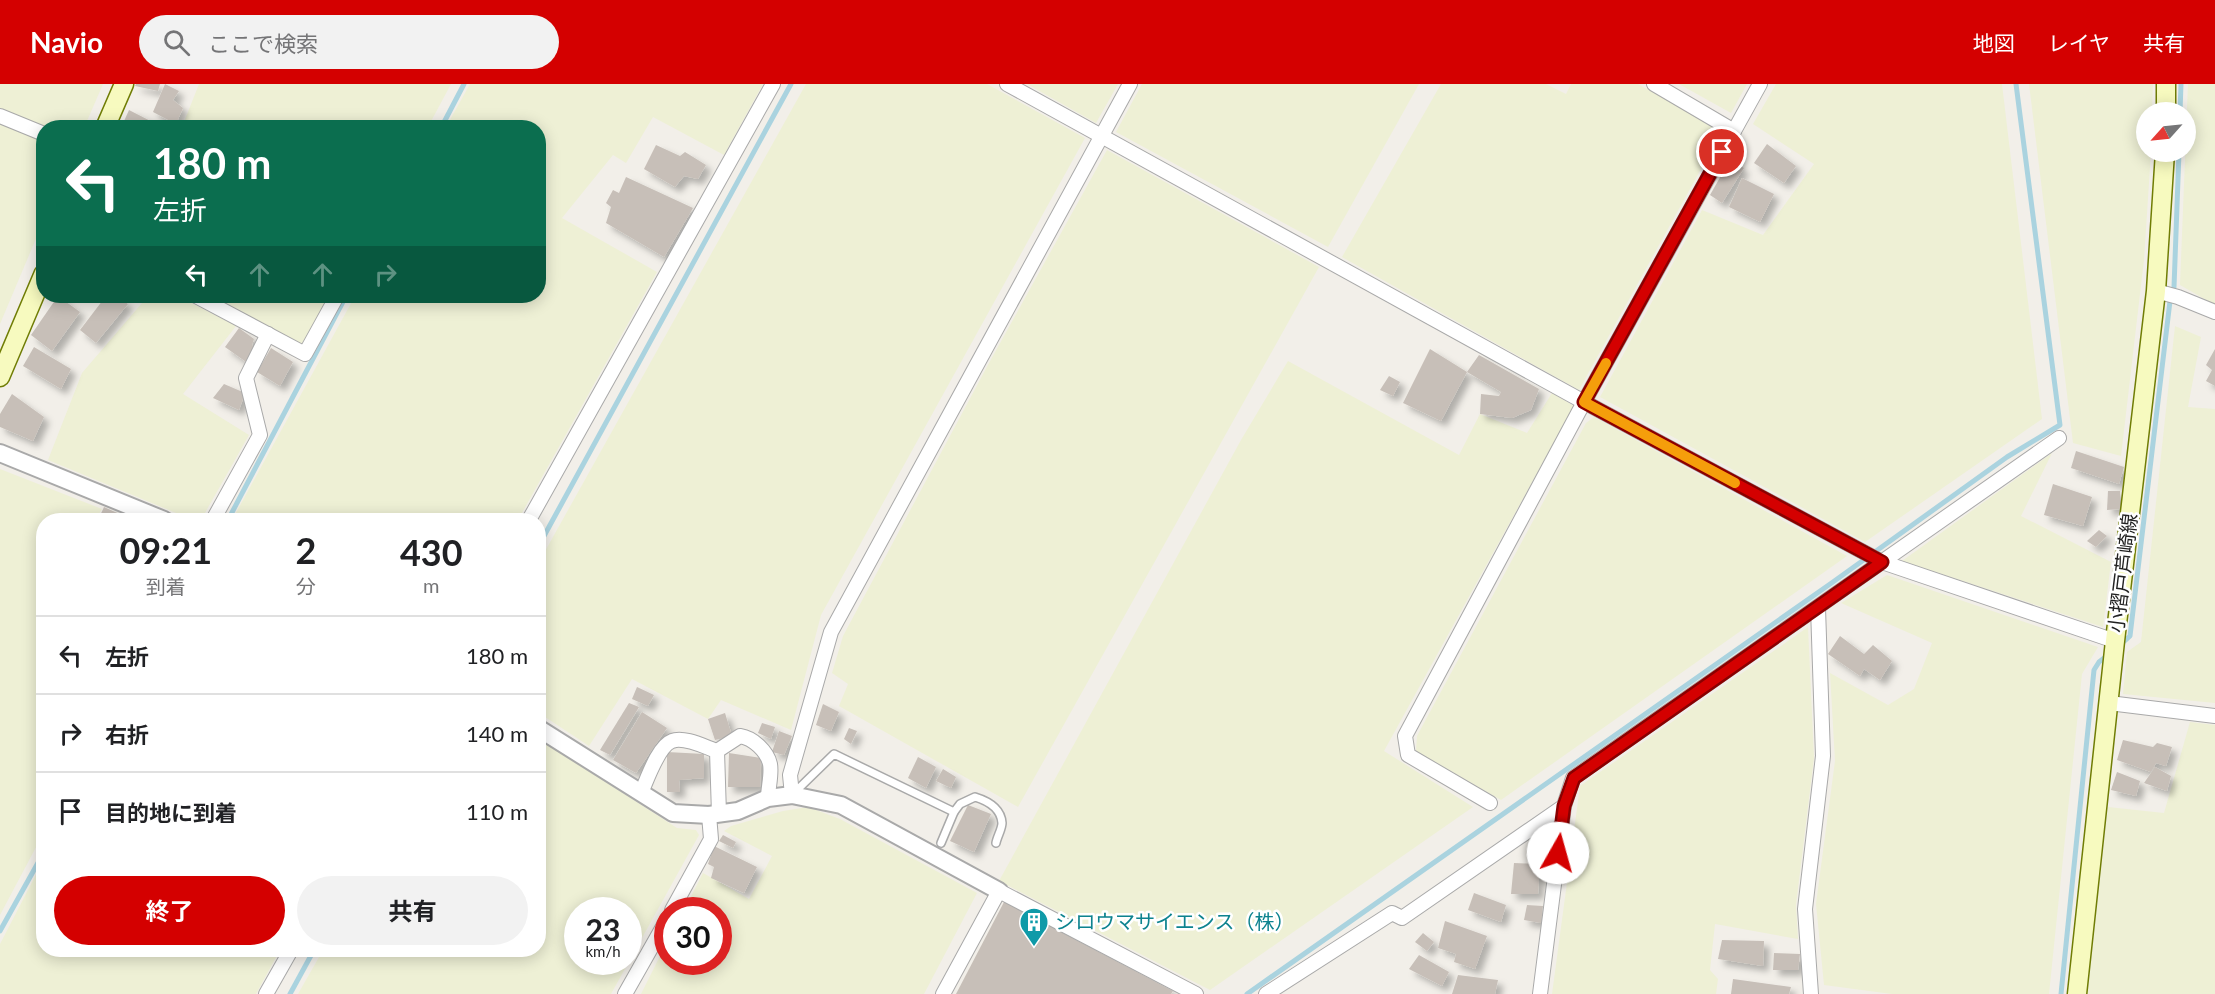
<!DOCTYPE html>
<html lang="ja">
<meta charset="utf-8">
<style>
:root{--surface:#fff;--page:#f2f2f2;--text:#202124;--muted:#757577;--line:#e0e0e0;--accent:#d40000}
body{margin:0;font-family:Lato,"Noto Sans JP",sans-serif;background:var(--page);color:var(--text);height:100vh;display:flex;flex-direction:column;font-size:22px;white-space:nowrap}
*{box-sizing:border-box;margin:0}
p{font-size:20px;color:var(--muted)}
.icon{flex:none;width:33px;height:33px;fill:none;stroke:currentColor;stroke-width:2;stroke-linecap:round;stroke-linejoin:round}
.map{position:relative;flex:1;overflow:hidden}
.panel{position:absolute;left:36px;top:429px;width:510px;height:444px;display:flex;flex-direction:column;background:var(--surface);border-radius:24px;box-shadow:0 3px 15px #0003}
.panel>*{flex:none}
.guide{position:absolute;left:36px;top:36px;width:510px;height:183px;border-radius:24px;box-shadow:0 3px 15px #0003;background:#0b6e4f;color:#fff;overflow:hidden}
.needle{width:39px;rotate:243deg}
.tools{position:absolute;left:2136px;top:18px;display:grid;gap:12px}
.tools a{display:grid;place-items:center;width:60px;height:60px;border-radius:50%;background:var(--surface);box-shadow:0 3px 15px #0003;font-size:30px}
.speed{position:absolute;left:564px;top:813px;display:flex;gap:12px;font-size:30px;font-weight:700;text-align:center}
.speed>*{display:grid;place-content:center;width:78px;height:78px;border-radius:50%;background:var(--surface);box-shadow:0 3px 15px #0003;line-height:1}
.speed small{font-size:15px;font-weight:400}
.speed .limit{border:9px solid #d22;background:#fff;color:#111}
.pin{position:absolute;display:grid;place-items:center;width:51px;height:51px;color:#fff;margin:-26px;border:3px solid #fff;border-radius:50%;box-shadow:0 2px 6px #0007}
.me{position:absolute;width:66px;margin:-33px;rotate:7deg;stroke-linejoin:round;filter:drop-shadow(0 0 4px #0008)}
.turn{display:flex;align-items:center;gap:21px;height:126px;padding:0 18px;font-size:27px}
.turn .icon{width:78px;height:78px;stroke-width:2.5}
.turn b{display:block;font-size:42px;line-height:51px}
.lanes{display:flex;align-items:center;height:57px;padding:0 18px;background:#0003;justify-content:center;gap:30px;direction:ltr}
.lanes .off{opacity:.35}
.eta{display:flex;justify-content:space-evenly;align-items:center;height:102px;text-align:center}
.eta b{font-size:36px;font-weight:700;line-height:42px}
.cta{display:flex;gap:12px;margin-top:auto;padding:12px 18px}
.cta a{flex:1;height:69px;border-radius:36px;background:var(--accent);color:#fff;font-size:24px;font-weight:700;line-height:69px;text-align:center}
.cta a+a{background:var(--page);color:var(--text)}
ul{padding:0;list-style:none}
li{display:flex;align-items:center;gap:18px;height:78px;padding:0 18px;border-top:2px solid var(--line)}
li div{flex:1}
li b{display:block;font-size:22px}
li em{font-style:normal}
header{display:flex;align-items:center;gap:36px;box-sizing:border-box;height:84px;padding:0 30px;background:var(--accent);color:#fff}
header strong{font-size:28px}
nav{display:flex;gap:33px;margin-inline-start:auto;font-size:21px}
.search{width:420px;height:54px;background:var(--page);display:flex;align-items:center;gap:15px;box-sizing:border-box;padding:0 21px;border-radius:33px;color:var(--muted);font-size:22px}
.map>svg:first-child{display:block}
.farmland{fill:#eef0d5;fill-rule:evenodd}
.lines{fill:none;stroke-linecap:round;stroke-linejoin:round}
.stream{stroke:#aad3df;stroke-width:5}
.building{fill:#c7bfb8;filter:url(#shadow)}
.service-casing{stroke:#a9a9a9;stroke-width:10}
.minor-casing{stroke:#a9a9a9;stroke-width:16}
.tertiary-casing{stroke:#a9a9a9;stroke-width:20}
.secondary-casing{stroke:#707d05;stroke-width:21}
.service{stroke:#fff;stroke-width:7}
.minor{stroke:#fff;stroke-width:14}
.tertiary{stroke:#fff;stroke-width:16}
.secondary{stroke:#f7fabf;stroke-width:18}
.route-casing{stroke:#8a0000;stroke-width:15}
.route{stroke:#d40000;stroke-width:10}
.slow{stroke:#f59e0b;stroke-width:10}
.labels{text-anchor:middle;stroke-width:5;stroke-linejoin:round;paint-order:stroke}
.street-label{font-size:20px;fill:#222;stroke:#fff}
.culture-label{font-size:20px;fill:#0d838f;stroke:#fff;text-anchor:start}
</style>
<header>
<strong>Navio</strong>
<div class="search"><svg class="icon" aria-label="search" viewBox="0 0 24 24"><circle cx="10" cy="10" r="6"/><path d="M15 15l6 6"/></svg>ここで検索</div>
<nav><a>地図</a><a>レイヤ</a><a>共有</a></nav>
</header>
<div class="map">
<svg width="2215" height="910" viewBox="0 0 2215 910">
<defs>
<filter id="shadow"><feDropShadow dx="5.5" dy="5.5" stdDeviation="3" flood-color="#0004"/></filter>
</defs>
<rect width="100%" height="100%" fill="#f2efe9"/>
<g class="farmland">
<path d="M0 0H103L84 44 45 43 0 24Z"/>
<path d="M199 0H451L428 43 369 44 362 40 360 44 182 43Z"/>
<path d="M470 0H763L724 71 653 33 626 79 613 71 562 134 657 188 518 436H232L355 212H538V44L446 43Z"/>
<path d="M806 0H987L1085 54 821 531 791 646 721 616 708 635 632 595 589 662 539 629V478Z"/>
<path d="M1027 0H1118L1096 39Z"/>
<path d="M1142 0H1419L1328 163 1116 48Z"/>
<path d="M1441 0H1546L1566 10 1571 0H1638L1722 47 1579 306 1342 173Z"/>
<path d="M1679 0H1747L1731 29Z"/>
<path d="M1776 0H2002L2042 335 1865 458 1600 313 1702 126 1763 151 1814 80 1753 40Z"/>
<path d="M2029 0H2153L2152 28H2146V68H2151L2144 176 2121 372 2073 359Z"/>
<path d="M2188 0H2215V221L2180 201Z"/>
<path d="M0 39 44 57 43 138 0 240Z"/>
<path d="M1107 66 1319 183 1018 723 839 622 848 600 832 589 843 552 989 279Z"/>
<path d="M148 212H178L236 242 183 310 249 351 201 436H193L48 376 82 289Z"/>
<path d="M214 212H329L302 261Z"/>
<path d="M2175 242 2201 253 2188 323 2215 325V619L2123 610 2127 568 2141 558Z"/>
<path d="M1288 277 1459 371 1480 330 1527 349 1552 309 1574 322 1384 667 1473 723 1210 906 999 797 1241 356Z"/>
<path d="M1594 333 1847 472 1501 716 1416 667 1417 652 1586 339Z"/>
<path d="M2052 369 2021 432 2111 478 2103 543 1902 477Z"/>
<path d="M0 385 102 425 95 436H44L43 750 0 831Z"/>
<path d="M1887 491 2098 563 2082 590 2049 910H1892L1824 901 1816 820 1835 677 1830 589 1888 621 1914 605 1932 559 1841 519Z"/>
<path d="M1808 543 1814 674 1796 821 1798 855 1715 840 1710 886 1718 895 1716 910H1552L1580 702Z"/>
<path d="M2190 638 2215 641V910H2087L2108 723 2164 729Z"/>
<path d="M539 655 677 744 696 746 699 751 611 910H298L323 866H538ZM578 826H628V878H578Z"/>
<path d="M808 723 840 735 977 809 924 910H641L667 858 668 878H718V826H684L703 789 749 815 772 772 724 747 731 742 783 727Z"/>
<path d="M43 777 44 866H280L256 910H0V860Z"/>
</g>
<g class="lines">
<g class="stream">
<path d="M2180 28 2181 0"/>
<path d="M441 44 464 0"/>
<path d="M228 436 346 212"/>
<path d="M538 463 791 0"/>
<path d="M2119 562 2130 552 2170 217 2174 203 2179 68"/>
<path d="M0 847 44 768"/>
<path d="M290 910 314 866"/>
<path d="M1247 910 1833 498 2007 373 2060 341 2016 0"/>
<path d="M2061 910 2094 586 2099 578 2108 571"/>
</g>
</g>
<g class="building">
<path d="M136 0H160L158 7 135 2Z"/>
<path d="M165 0 179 7 173 16 183 24 176 40 153 28Z"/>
<path d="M129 26 164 44H121Z"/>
<path d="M1767 60 1796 82 1784 99 1754 79Z"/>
<path d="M656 61 680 72 685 68 706 81 698 95 684 92 675 103 644 85Z"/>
<path d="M1730 76 1744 84 1722 119 1710 111Z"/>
<path d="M626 93 693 124 664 173 606 139 611 123 606 119 613 106 619 109Z"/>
<path d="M1742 94 1774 110 1760 138 1729 123Z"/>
<path d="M58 212 80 228 52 267 31 251Z"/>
<path d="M106 212H116L128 220 96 259 80 246Z"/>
<path d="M239 244 254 255 252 261 257 266 249 280 225 263Z"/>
<path d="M34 263 71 285 61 305 23 282Z"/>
<path d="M271 264 293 278 280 302 257 288Z"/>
<path d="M1430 265 1467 288 1441 337 1403 319Z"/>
<path d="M2215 265V302L2206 297 2212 286 2206 281Z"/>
<path d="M1479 271 1539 305 1531 326 1512 334 1480 330 1481 310 1499 312 1501 308 1467 288Z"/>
<path d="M1389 292 1400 298 1393 312 1380 306Z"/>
<path d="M224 300 245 309 239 326 213 314Z"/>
<path d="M12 310 44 333 33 357 0 343V330Z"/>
<path d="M2076 367 2124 383 2119 400 2071 384Z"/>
<path d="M2053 400 2092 413 2083 442 2044 431Z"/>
<path d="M2108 407H2120V425L2107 426Z"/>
<path d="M104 423 124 432 123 436H98Z"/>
<path d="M2099 446 2107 452 2096 463 2087 457Z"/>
<path d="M1840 552 1864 570 1873 561 1892 577 1880 596 1864 585 1860 592 1828 570Z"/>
<path d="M637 603 654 611 648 622 632 615Z"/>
<path d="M629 619 639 623 610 671 600 666Z"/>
<path d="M823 620 839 628 831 647 816 641Z"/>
<path d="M642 628 667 644 636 689 613 676Z"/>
<path d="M725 629 732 652 715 656 708 635Z"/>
<path d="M762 639 775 643 771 655 758 649Z"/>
<path d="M849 644 857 647 851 660 844 655Z"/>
<path d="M779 647 792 652 784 671 772 668Z"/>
<path d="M2123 656 2153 663 2157 659 2172 663 2166 682 2156 679 2151 688 2117 676Z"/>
<path d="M667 668 704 670V694L679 696 680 708H667Z"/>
<path d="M729 669 761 674 760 703H728Z"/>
<path d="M918 673 936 683 926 704 908 694Z"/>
<path d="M2155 683 2171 692 2167 707 2144 699Z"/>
<path d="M943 685 956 693 951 704 936 697Z"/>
<path d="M2117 688 2140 697 2136 712 2111 706Z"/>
<path d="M968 721 991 730 974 768 950 757Z"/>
<path d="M723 751 736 758 733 764 719 757Z"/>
<path d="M714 762 757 783 744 809 711 794 714 783 708 780Z"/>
<path d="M1514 779 1540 780 1538 810H1511Z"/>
<path d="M1474 809 1506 821 1501 838 1468 826Z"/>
<path d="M1004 818 1173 907 1171 910H956Z"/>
<path d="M1527 821 1543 822 1541 839 1524 836Z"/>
<path d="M1445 837 1487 852 1475 885 1454 878 1456 870 1438 864Z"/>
<path d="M1423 849 1434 858 1427 867 1415 858Z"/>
<path d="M1722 856 1764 857 1763 882 1718 875Z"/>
<path d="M1774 869 1800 870 1798 886H1773Z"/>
<path d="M1419 871 1449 888 1442 902 1409 885Z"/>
<path d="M1458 891 1498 896 1495 910H1452Z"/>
<path d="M1733 895 1791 903 1789 910H1731Z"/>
</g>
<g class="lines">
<g class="service-casing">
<g id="service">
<path d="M794 709 834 670 954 728 960 720 975 713C988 717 1001 724 1002 739 1002 745 997 753 996 759"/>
<path d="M941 759 954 728"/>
</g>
</g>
<g class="minor-casing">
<g id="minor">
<path d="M1007 0 1584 318 1882 478 2115 557"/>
<path d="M1654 0 1734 47"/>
<path d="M0 32 44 50"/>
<path d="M2156 207 2178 213 2215 228"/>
<path d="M196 212 305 270 337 212"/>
<path d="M213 436 260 351 246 294 268 250"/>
<path d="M529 436 773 0"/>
<path d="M2109 619 2215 632"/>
<path d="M717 667 740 652C753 654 767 667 770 680 772 690 768 704 768 714"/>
<path d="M641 709C647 696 658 662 672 657 684 652 705 663 717 667L719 730"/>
<path d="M792 711 790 691 831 548 1130 0"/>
<path d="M1490 719 1408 671 1405 652 1584 318 1760 0"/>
<path d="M672 826 711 755 709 731"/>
<path d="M266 910 291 866"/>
<path d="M625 910 668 834"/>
<path d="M943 910 999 807 1196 910"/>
<path d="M1266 910 1392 829 1402 834 1564 722 1573 694 2059 354"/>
<path d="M1540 910 1564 722"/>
<path d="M1811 910 1805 825 1823 672 1818 524"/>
</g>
</g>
<g class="tertiary-casing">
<g id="tertiary">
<path d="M0 369 164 436"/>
<path d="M538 644 673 729 709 731 738 727 768 714 792 711 841 721 999 807"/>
</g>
</g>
<g class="secondary-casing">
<g id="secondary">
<path d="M2166 28V0"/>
<path d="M105 44 124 0"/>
<path d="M0 293 44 189"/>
<path d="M2077 910 2115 557 2156 207 2165 68"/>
</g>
</g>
<use href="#service" class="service"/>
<use href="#minor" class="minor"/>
<use href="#tertiary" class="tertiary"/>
<use href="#secondary" class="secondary"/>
</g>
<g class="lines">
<g class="route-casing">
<path id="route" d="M1558 769 1564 722 1574 694 1882 478 1584 318 1722 68"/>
</g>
<use href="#route" class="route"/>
<path class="slow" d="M1606 279 1584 318 1735 399"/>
</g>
<defs>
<g id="building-pin" transform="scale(1.5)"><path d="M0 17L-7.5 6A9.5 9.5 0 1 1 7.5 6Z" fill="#0f9aa8" stroke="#fff"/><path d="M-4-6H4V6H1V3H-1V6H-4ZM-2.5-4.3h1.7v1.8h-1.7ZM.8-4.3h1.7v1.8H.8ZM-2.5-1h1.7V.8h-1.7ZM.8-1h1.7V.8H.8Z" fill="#fff"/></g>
</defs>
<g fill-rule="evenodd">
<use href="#building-pin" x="1034" y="838"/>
</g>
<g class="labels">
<g class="street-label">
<text transform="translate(2123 489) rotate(-83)" y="7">小摺戸芦崎線</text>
</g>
<g class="culture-label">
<text x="1055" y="845">シロウマサイエンス（株）</text>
</g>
</g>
</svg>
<div class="tools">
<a><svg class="needle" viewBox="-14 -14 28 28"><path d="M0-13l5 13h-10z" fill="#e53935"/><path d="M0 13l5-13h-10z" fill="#757577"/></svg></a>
</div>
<div class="speed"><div>23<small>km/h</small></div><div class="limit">30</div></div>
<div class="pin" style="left:1722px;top:68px;background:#d93025"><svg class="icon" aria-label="arrive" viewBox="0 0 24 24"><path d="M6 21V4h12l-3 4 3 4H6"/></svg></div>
<svg class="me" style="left:1558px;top:769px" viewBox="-20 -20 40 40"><circle r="19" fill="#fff"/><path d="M0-13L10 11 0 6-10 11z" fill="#d40000"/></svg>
<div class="guide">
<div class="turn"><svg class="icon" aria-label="left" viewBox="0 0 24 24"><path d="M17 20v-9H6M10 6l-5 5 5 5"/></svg><div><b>180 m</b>左折</div></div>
<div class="lanes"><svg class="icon" aria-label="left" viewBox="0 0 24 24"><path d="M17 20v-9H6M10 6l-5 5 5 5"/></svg><svg class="icon off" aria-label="ahead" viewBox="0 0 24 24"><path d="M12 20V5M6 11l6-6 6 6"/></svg><svg class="icon off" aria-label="ahead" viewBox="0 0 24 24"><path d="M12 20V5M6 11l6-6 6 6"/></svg><svg class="icon off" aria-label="right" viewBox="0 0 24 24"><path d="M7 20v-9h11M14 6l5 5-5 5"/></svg></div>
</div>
<section class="panel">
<div class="eta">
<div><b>09:21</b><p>到着</p></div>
<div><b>2</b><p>分</p></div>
<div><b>430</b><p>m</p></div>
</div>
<ul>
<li><svg class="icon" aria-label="left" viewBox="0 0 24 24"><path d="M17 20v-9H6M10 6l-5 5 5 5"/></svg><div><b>左折</b></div><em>180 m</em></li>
<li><svg class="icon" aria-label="right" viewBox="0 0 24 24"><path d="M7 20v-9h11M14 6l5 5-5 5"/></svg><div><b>右折</b></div><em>140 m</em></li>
<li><svg class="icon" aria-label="arrive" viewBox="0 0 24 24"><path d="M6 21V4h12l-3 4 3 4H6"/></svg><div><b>目的地に到着</b></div><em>110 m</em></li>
</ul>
<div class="cta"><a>終了</a><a>共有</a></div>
</section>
</div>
